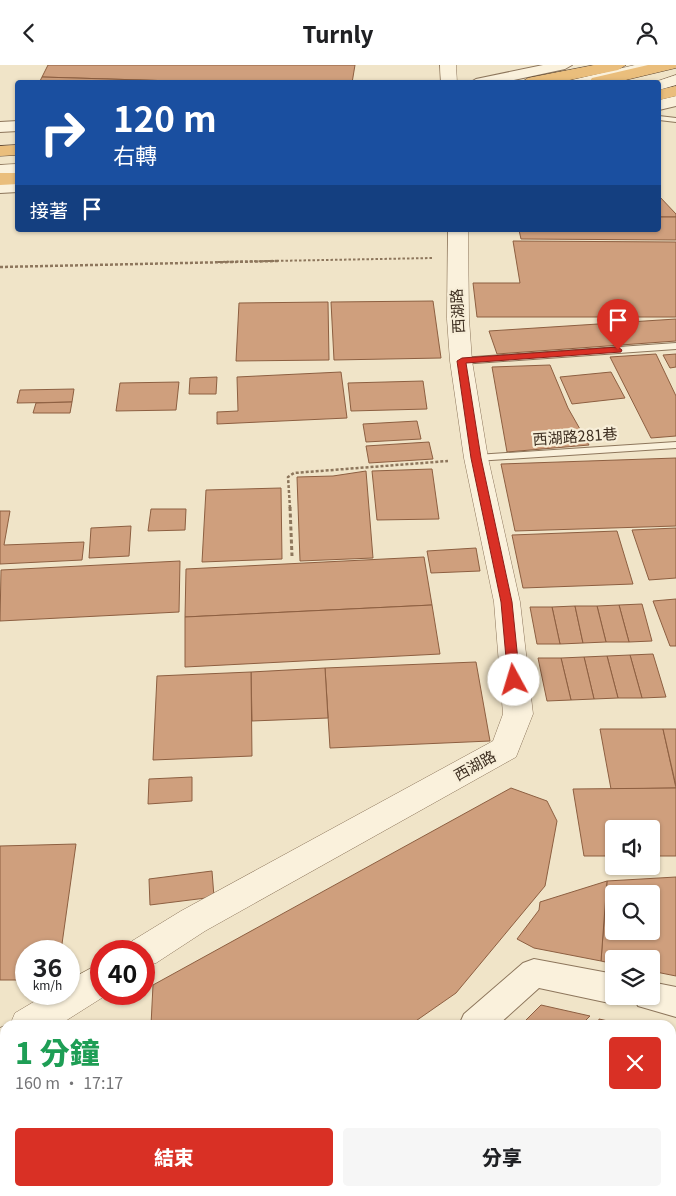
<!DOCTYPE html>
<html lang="zh-TW">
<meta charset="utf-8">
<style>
:root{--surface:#fff;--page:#f6f6f6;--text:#202124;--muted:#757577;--accent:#d93025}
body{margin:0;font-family:Georgia,"Noto Sans TC",serif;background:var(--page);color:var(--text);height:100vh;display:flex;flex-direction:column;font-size:19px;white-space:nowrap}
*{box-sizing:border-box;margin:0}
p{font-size:16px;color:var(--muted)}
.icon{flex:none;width:28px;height:28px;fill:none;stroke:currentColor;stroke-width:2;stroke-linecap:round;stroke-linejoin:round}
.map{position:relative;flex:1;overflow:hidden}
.details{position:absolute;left:0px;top:955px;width:676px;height:176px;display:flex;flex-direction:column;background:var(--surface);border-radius:15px 15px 0 0;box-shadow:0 1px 4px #0004}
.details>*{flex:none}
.guide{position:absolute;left:15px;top:15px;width:646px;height:152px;border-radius:5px;box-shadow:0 1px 4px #0004;background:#1a4fa0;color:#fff;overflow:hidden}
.tools{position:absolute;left:605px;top:755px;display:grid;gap:10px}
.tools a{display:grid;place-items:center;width:55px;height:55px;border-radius:5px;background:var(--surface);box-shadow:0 1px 4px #0004;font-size:25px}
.speed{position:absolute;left:15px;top:875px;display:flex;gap:10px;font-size:25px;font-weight:700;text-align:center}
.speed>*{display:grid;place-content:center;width:65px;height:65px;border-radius:50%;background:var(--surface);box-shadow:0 1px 4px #0004;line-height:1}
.speed small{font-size:12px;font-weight:400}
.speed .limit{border:8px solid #d22;background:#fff;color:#111}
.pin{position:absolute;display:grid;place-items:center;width:42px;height:42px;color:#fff;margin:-51px -21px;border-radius:50% 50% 50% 0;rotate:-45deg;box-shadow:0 0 5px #0007}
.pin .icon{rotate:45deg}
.me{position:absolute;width:55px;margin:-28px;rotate:354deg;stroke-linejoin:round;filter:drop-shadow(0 0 4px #0008)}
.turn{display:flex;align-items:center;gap:18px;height:105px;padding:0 15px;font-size:22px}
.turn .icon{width:65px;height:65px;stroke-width:2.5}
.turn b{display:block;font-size:35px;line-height:42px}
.then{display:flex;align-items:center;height:48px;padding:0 15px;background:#0003;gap:10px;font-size:19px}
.round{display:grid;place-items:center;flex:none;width:52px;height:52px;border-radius:5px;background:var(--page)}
.summary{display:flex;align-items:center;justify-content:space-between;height:85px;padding:0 15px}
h1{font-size:30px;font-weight:800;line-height:38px;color:#1e9e55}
.primary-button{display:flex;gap:10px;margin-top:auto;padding:10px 15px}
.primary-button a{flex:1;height:58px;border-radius:5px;background:var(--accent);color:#fff;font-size:20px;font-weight:800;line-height:58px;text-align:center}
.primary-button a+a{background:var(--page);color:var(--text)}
header{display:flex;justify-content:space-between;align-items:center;height:65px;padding:0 15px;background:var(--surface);font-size:22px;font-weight:800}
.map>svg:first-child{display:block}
.building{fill:#cf9f7d;stroke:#8d5f41;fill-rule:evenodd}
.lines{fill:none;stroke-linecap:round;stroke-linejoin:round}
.service-casing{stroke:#8d765c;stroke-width:2}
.minor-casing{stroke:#8d765c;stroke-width:2}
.tertiary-casing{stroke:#8d765c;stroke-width:1}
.trunk-casing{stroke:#5b4430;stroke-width:1}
.path-far2{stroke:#8d765c;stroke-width:2;stroke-dasharray:2.5 2;stroke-linecap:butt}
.path-far1{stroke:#8d765c;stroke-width:2.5;stroke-dasharray:3 2;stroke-linecap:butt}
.path{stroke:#8d765c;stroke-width:3;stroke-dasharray:4 2.5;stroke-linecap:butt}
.service{fill:#faf1dc;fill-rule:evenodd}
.minor{fill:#faf1dc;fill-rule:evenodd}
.tertiary{fill:#faf1dc;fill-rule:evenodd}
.trunk{fill:#eabe7c;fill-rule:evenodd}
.route{fill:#d93025;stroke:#8d1f18}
.labels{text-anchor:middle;stroke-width:4.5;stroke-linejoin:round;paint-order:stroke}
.street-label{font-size:15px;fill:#3d2e20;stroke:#f7eed8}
</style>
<header><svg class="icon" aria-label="back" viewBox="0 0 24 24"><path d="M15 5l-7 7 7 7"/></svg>Turnly<svg class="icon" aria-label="person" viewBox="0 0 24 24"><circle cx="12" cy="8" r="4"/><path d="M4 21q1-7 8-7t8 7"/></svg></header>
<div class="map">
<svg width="676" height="1131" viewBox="0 0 676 1131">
<rect width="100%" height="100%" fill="#f0e4c8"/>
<g class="building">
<path d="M48 0H355L352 18H240L42 12Z"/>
<path d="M42 12 240 18H39Z"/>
<path d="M659 131 676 149V152H659Z"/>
<path d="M659 152H676V175L521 174 519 165H659Z"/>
<path d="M513 176 676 177V252H477L473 218H520Z"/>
<path d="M433 236 441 293 334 295 331 237Z"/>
<path d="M328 237 329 295 236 296 239 238Z"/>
<path d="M676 254V276L497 289 489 266Z"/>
<path d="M656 289 676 331V371L651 373 610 292Z"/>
<path d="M676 289V302L670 303 663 290Z"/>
<path d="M550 300 568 343 589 380 507 387 492 302Z"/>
<path d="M341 307 347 353 217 359V347L238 346 237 312Z"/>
<path d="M611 307 625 333 572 339 560 312Z"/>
<path d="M217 312 216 329H189L190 313Z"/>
<path d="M423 316 427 344 351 346 348 318Z"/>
<path d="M179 317 176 345 116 346 120 318Z"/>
<path d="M74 324 72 337 17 338 20 325Z"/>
<path d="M72 337 70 348H33L36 338Z"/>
<path d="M417 356 421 374 366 377 363 359Z"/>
<path d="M429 377 433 394 369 398 366 381Z"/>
<path d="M676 393V461L515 466 501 399Z"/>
<path d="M432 404 439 454 377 455 372 406Z"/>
<path d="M366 406 373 493 300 496 297 412 333 411Z"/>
<path d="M281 423 282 494 202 497 206 425Z"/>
<path d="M151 444H186L185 465 148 466Z"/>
<path d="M0 446H10L4 480 84 477 82 495 0 499Z"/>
<path d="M131 461 129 491 89 493 91 463Z"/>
<path d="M676 463V513L649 515 632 465Z"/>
<path d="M617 466 633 519 523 523 512 470Z"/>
<path d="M476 483 480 506 431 508 427 486Z"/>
<path d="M424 492 432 540 185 552 186 504Z"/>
<path d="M180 496 179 547 0 556 1 505Z"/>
<path d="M676 534V581H670L653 536Z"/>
<path d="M642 539 652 576 629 577 619 540Z"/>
<path d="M432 540 440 589 185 602V552Z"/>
<path d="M619 540 629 577H606L597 541Z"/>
<path d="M575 541 583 578 560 579 552 542Z"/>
<path d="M575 541H597L606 577 583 578Z"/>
<path d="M530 542H552L560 579H537Z"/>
<path d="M653 589 666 632 642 633 630 590Z"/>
<path d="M630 590 642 633H618L607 591Z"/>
<path d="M607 591 618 633 594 634 584 592Z"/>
<path d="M584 592 594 634 571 635 561 593Z"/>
<path d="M538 593H561L571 635 547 636Z"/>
<path d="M476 597 490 676 330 683 325 603Z"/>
<path d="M325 603 328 653 252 656 251 607Z"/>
<path d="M251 607 252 691 153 695 157 611Z"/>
<path d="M600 664H663L676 723 611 724Z"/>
<path d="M663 664H676V721Z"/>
<path d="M192 712V736L148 739 149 714Z"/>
<path d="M511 723 547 736 557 756 545 821 456 928 410 960H151L153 920Z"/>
<path d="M676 723V791H651V764H614V791H584L573 724Z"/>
<path d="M76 779 61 886H26V915H0V781Z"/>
<path d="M212 806 214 832 150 840 149 814Z"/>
<path d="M676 812V911L651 906V894H614V899L601 896 607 816ZM614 829H651V866H614Z"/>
<path d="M607 816 601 896 534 883 517 874 539 845 540 837Z"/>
<path d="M541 940 590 951 581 960H521Z"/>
<path d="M599 954 626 960H598Z"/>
<path d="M671 970 676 971V1091L671 1090Z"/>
<path d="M671 1114 676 1115V1131H546L549 1126H671Z"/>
<path d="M155 1126H223L219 1131H155Z"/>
<path d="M353 1126H534L531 1131H348Z"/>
</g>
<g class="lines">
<g class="service-casing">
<g id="service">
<path d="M659 51 676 53V57L659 55Z"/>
<path d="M676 278V284L461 299 456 296 461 293Z"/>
<path d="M676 377V383L476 396 471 393 476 390Z"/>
</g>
</g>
<g class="minor-casing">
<g id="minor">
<path d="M543 0H572L565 4 500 18H469L476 14Z"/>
<path d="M676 31V41L659 45V35Z"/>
<path d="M18 56V66L0 67V57Z"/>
<path d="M18 117V127L0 128V118Z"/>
<path d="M534 894 614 909V931H627L625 934 614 939 539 923 498 960H459L464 949 523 898Z"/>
<path d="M651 917 676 922V952L638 941 633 931H651Z"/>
<path d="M268 1126H307L305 1131H266Z"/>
</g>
</g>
<g class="tertiary-casing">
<g id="tertiary">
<path d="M440 0H456L457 18H441Z"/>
<path d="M635 0H664L662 3 601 18H570L572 15Z"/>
<path d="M676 10V20L659 25V18H652Z"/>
<path d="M18 99V109L0 110V100Z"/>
<path d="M448 165H468L469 254 472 296 488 393 520 537 533 649 516 692 205 866 156 898 144 902V886H127L132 876 181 846 493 676 503 649 494 537 464 393 450 296 447 254Z"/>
<path d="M101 898V929H108L59 960H10L15 948 47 929H69V915Z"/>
<path d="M5 961V997L0 999V963Z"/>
</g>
</g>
<g class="trunk-casing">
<g id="trunk">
<path d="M594 0H626L618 5 555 18H520L528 13Z"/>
<path d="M648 0H676V3L613 18 590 16 592 13Z"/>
<path d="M676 21V31L659 35V25Z"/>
<path d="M18 80V90L0 91V81Z"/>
<path d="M0 108H18V119L0 120Z"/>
</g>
</g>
<path class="path-far2" d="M218 197 432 193"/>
<g class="path-far1">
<path d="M0 202 278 196"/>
<path d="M290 443 288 412 294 408 448 396"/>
</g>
<path class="path" d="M290 442 292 491"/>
<use href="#service" class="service"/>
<use href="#minor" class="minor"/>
<use href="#tertiary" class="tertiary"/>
<use href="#trunk" class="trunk"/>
</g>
<path class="route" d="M618 282 622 285 621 287 466 298 481 393 512 537 520 615 514 620 508 615 501 537 471 393 457 296 462 293Z"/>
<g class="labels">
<g class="street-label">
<text transform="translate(458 246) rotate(-93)" y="5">西湖路</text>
<text transform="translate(575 372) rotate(-4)" y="5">西湖路281巷</text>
<text transform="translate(475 701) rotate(-29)" y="5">西湖路</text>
</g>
</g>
</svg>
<div class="tools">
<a><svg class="icon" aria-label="sound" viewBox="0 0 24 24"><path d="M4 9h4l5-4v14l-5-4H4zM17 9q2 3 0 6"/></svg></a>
<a><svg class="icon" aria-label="search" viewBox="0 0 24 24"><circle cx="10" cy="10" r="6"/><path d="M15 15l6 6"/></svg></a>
<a><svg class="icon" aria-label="layers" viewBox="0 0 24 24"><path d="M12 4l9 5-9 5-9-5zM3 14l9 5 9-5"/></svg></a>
</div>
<div class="speed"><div>36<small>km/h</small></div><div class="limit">40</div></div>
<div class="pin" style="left:618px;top:285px;background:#d93025"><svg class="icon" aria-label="arrive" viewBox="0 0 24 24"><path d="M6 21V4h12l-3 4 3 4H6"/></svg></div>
<svg class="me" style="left:514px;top:615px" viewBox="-20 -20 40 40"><circle r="19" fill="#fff"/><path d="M0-13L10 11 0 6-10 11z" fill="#d93025"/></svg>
<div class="guide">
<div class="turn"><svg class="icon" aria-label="right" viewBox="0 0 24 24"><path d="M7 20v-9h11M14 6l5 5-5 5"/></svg><div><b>120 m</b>右轉</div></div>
<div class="then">接著<svg class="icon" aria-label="arrive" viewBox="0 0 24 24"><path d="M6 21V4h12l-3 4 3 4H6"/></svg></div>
</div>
<section class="details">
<div class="summary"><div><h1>1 分鐘</h1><p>160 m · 17:17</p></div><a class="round" style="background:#d93025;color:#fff"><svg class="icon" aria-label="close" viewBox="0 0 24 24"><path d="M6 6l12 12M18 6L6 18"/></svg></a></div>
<div class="primary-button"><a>結束</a><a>分享</a></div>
</section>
</div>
